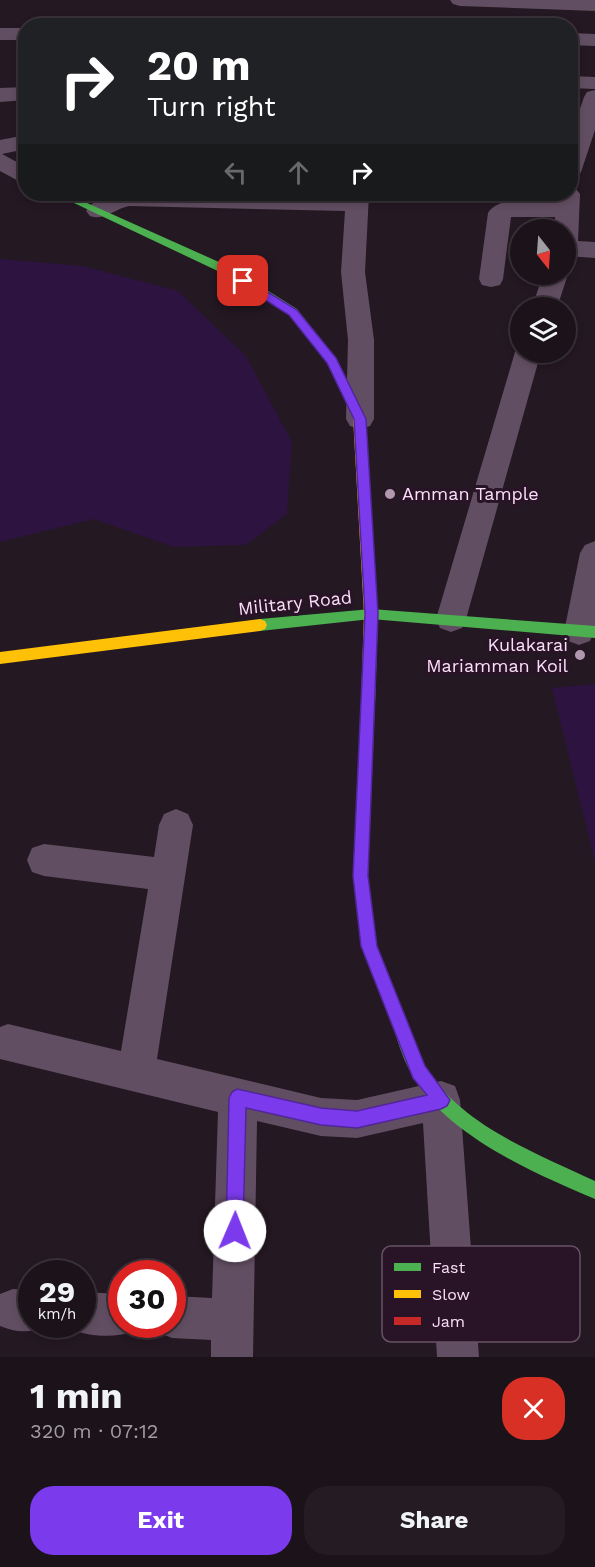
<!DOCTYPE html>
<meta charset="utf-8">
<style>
:root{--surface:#1b121a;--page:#241b23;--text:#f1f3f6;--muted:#a09ea2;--line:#393239;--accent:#7c3aed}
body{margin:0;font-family:"Work Sans",sans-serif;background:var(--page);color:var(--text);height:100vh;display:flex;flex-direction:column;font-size:22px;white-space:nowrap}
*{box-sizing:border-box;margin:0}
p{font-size:20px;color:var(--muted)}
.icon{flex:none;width:33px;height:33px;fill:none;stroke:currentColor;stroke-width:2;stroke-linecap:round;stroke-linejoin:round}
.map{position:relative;height:1357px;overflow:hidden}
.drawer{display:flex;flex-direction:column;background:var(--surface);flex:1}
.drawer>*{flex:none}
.hud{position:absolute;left:18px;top:18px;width:560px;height:183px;border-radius:24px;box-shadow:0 3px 9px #0003,0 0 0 2px var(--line);background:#202124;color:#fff;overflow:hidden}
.needle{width:39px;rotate:163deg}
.buttons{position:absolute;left:510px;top:219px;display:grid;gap:12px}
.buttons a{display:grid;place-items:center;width:66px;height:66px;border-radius:50%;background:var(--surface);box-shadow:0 3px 9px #0003,0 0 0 2px var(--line);font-size:30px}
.speed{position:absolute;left:18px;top:1260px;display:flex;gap:12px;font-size:30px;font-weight:700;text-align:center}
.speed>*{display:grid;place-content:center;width:78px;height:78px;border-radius:50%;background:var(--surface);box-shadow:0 3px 9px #0003,0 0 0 2px var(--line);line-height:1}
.speed small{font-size:15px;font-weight:400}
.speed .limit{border:9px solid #d22;background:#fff;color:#111}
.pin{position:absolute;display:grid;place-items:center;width:51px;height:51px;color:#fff;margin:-26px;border-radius:12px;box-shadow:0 3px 9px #0006}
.me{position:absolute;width:66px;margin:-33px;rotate:1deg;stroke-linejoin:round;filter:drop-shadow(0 0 4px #0008)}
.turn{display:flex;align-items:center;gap:21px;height:126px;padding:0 30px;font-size:27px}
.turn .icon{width:78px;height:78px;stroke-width:2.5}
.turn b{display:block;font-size:42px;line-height:51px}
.lanes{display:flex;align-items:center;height:57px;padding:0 30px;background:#0003;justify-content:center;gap:30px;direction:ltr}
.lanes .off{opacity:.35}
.round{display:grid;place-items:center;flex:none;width:63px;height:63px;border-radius:24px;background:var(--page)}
.summary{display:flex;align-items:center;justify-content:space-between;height:102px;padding:0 30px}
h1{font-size:36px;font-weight:700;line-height:45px}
.action{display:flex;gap:12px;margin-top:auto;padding:12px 30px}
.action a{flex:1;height:69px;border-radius:24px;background:var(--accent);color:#fff;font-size:24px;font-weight:700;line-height:69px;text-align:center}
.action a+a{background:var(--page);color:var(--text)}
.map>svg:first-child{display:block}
.water{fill:#2d1340}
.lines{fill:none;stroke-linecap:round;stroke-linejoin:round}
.street{fill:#624e62;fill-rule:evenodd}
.fast{fill:#4caf50;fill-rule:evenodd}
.slow{fill:#ffc107;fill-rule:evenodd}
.jam{fill:#c62828;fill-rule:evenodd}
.route{fill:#7c3aed;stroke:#51269a;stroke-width:1.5}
.poi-dot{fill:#b099ae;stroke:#281426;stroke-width:2}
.labels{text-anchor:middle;stroke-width:6;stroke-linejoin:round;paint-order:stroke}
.poi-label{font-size:18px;fill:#fbdff9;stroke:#281426;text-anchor:start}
.street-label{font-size:18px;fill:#fbdff9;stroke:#281426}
.key{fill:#281426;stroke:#675165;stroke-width:1.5}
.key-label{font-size:16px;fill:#fbdff9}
</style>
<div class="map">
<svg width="595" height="1357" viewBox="0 0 595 1357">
<rect width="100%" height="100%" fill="#241822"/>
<g class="water">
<path d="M0 259 83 266 178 291 246 356 292 442 287 514 246 545 174 547 94 519 0 542Z"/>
<path d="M595 684V862L552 688Z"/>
</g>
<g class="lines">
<g class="street">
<path d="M450 0H595V11L460 6 453 4Z"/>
<path d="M374 19 381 21 384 25 333 26 343 20Z"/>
<rect x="0" y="28" width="26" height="12"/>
<path d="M570 33 595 34V46L570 45Z"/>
<path d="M570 76 595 77V89L570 88Z"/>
<path d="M26 87V100L0 102V88Z"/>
<path d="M595 90V130L581 172 578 177 570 179V138L584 97 587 92Z"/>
<path d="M26 135V149L2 154 26 167V185L0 171V140Z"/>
<path d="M570 187 576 189 580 194 578 241 595 242V258L566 256V230H555V217H511L503 279 500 285 491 287 482 285 479 279 488 213C500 194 536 202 556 202L557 194H570Z"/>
<path d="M117 194 346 196 347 194H369L365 272 374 340V419L370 426 360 429 350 426 346 419 348 340 341 272 345 211 129 206C114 209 105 221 90 216L86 211C93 200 104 197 117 194Z"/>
<path d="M566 269 568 274 557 308H532L543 274H566Z"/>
<path d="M520 345V352H541L466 619 462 628 451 632 440 628 436 619 515 352Z"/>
<path d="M595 541V629L590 641 579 645 568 641 564 632 580 553 585 545Z"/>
<path d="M176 809 188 814 193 825 157 1059 321 1098 357 1100 441 1081 455 1086 460 1100 479 1357H437L423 1123 357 1138 321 1136 257 1121 253 1357H211V1340L172 1338 157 1332 154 1324H172V1296L212 1298 218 1112 0 1059V1027L8 1024 121 1051 148 889 44 876 32 872 27 860 32 848 44 844 154 857 159 825 164 814Z"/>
<path d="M13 1289 32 1290V1324L47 1326C30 1333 17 1333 0 1326V1294Z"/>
<path d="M82 1292 122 1294V1324H139L137 1330C115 1339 89 1337 67 1328L66 1324H82Z"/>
</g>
<g class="fast">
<path d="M55 194H67L230 267 297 309 336 358 365 417 363 420H355L327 363 289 315 222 273Z"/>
<path d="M371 609 595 626V638L371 619 260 631 255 629 253 625 255 621 260 619Z"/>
<path d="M399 1013 405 1015C411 1031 415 1048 423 1063 459 1125 534 1152 595 1181V1199C533 1173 444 1134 411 1073 402 1057 397 1038 391 1021L393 1015Z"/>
</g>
<g class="slow">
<path d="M359 413 365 417 378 614 375 703 373 707 368 709 363 707 361 703 364 614 353 417Z"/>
<path d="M260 619 265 621 267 625 265 629 260 631 0 664V652Z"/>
</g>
<path class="jam" d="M368 697 373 699 375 703 368 876 377 946 407 1021 405 1027 399 1029 393 1027 361 946 354 876 361 703 363 699Z"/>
</g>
<path class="route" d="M243 277 297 310 336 358 366 419 378 614 368 876 377 946 425 1066 450 1100 447 1106 441 1109 357 1128 321 1125 246 1108 243 1231 241 1237 235 1240 228 1237 226 1231 229 1098 232 1092 237 1089 321 1108 357 1111 427 1095 413 1078 361 946 353 876 365 614 354 419 327 363 289 315 239 283 237 281Z"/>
<g class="poi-dot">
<circle cx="390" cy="494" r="6"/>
<circle cx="580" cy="655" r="6"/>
</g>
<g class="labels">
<g class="poi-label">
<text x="402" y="500">Amman Tample</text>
<text x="568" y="651" text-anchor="end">Kulakarai<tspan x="568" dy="21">Mariamman Koil</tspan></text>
</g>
<g class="street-label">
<text transform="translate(295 603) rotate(-6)" y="6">Military Road</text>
</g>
</g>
<rect x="382" y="1246" width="198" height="96" rx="9" class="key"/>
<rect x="394" y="1263" width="27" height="8" fill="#4caf50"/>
<rect x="394" y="1290" width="27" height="8" fill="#ffc107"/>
<rect x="394" y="1317" width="27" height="8" fill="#c62828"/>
<g class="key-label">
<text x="432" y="1273">Fast</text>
<text x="432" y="1300">Slow</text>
<text x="432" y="1327">Jam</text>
</g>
</svg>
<div class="buttons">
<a><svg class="needle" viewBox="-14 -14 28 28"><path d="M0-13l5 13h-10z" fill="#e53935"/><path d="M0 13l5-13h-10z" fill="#a09ea2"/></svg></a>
<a><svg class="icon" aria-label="layers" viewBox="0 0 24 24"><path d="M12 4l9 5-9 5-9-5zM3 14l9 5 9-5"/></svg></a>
</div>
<div class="speed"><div>29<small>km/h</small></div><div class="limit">30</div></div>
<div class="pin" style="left:243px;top:281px;background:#d93025"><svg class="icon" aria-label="arrive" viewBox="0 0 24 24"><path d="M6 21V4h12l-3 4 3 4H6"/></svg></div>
<svg class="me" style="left:235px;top:1231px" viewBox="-20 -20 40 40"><circle r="19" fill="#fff"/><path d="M0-13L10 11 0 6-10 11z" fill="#7c3aed"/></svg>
<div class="hud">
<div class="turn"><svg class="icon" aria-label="right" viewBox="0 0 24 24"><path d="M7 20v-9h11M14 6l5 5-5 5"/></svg><div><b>20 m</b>Turn right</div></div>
<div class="lanes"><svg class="icon off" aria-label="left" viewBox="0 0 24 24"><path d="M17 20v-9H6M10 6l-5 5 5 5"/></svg><svg class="icon off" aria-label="ahead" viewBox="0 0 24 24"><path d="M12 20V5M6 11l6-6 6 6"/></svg><svg class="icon" aria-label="right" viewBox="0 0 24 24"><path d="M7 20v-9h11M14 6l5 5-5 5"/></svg></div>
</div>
</div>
<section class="drawer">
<div class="summary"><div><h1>1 min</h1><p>320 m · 07:12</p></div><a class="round" style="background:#d93025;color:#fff"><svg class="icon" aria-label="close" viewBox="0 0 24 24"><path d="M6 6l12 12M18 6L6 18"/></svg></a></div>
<div class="action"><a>Exit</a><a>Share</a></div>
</section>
